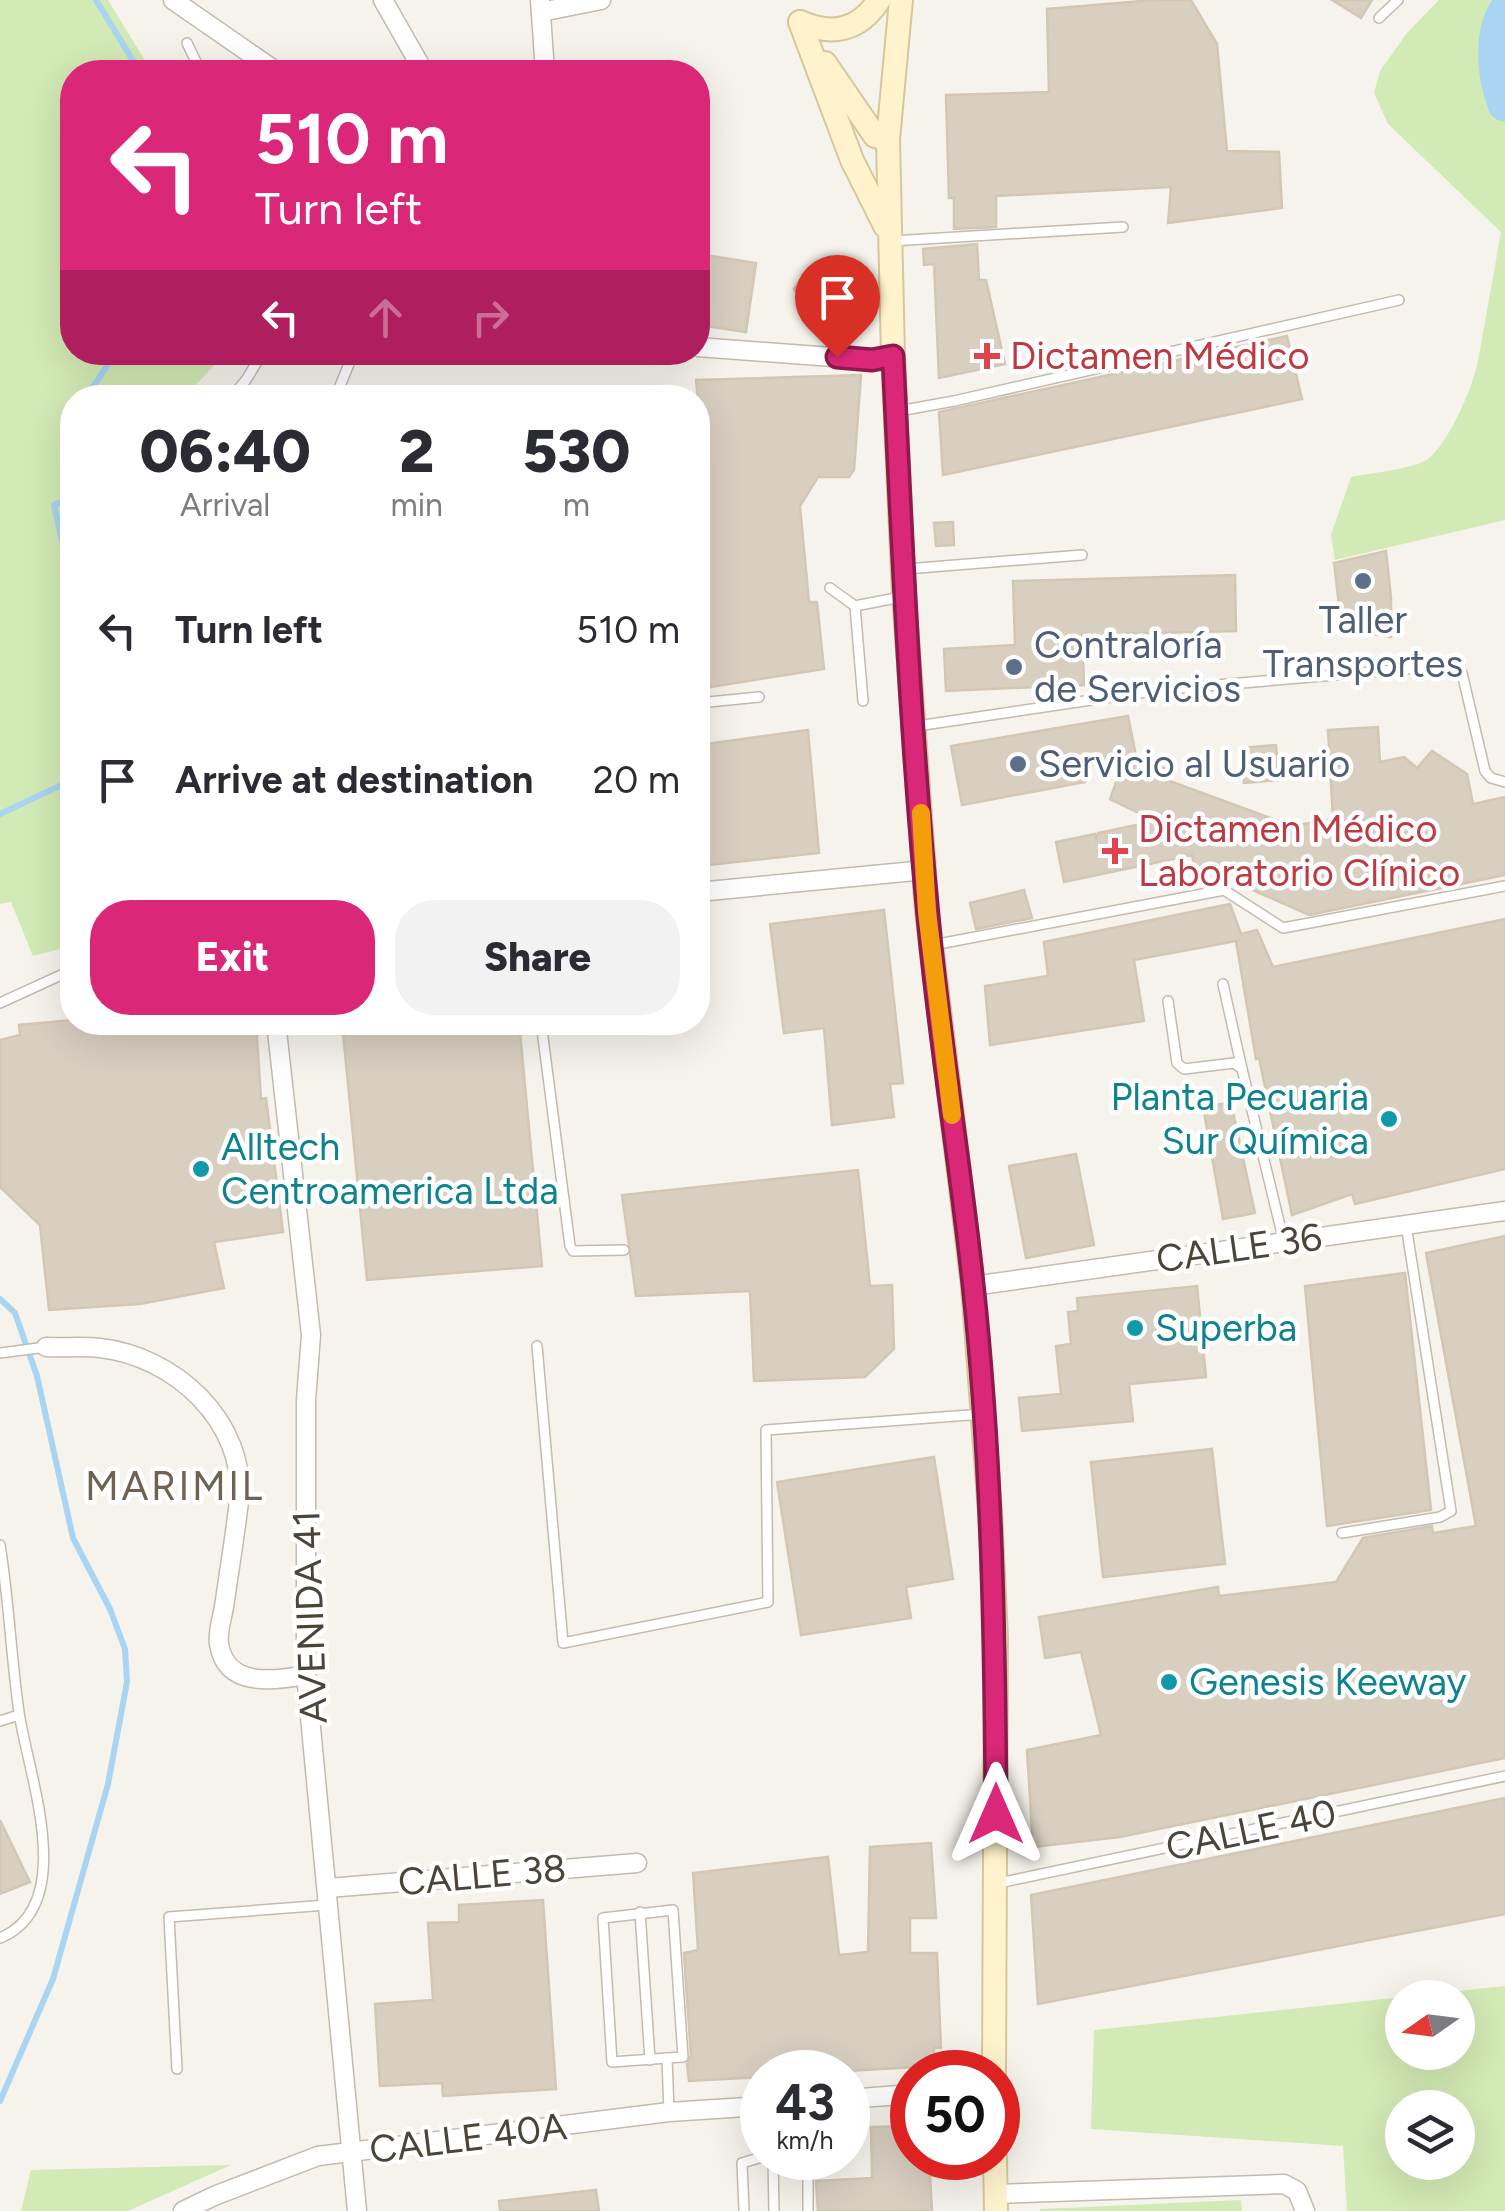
<!DOCTYPE html>
<meta charset="utf-8">
<style>
:root{--surface:#fff;--page:#f2f2f3;--text:#2b2b33;--muted:#7c7c81;--accent:#db2777}
body{margin:0;font-family:Figtree,sans-serif;background:var(--page);color:var(--text);height:100vh;display:flex;flex-direction:column;font-size:38px;white-space:nowrap}
*{box-sizing:border-box;margin:0}
p{font-size:32px;color:var(--muted)}
.icon{flex:none;width:55px;height:55px;fill:none;stroke:currentColor;stroke-width:2;stroke-linecap:round;stroke-linejoin:round}
.map{position:relative;flex:1;overflow:hidden}
.details{position:absolute;left:60px;top:385px;width:650px;height:650px;display:flex;flex-direction:column;background:var(--surface);border-radius:40px;box-shadow:0 10px 40px #0002}
.details>*{flex:none}
.banner{position:absolute;left:60px;top:60px;width:650px;height:305px;border-radius:40px;box-shadow:0 10px 40px #0002;background:#db2777;color:#fff;overflow:hidden}
.needle{width:65px;rotate:256deg}
.controls{position:absolute;left:1385px;top:1980px;display:grid;gap:20px}
.controls a{display:grid;place-items:center;width:90px;height:90px;border-radius:50%;background:var(--surface);box-shadow:0 10px 40px #0002;font-size:50px}
.speed{position:absolute;left:740px;top:2050px;display:flex;gap:20px;font-size:50px;font-weight:700;text-align:center}
.speed>*{display:grid;place-content:center;width:130px;height:130px;border-radius:50%;background:var(--surface);box-shadow:0 10px 40px #0002;line-height:1}
.speed small{font-size:25px;font-weight:400}
.speed .limit{border:15px solid #d22;background:#fff;color:#111}
.pin{position:absolute;display:grid;place-items:center;width:85px;height:85px;color:#fff;margin:-102px -42px;border-radius:50% 50% 50% 0;rotate:-45deg;box-shadow:0 0 10px #0007}
.pin .icon{rotate:45deg}
.me{position:absolute;width:110px;margin:-55px;rotate:0deg;stroke-linejoin:round;filter:drop-shadow(0 0 8px #0008)}
.turn{display:flex;align-items:center;gap:35px;height:210px;padding:0 30px;font-size:45px}
.turn .icon{width:130px;height:130px;stroke-width:2.5}
.turn b{display:block;font-size:70px;line-height:85px}
.lanes{display:flex;align-items:center;height:95px;padding:0 30px;background:#0003;justify-content:center;gap:50px;direction:ltr}
.lanes .off{opacity:.35}
.eta{display:flex;justify-content:space-evenly;align-items:center;height:170px;text-align:center}
.eta b{font-size:60px;font-weight:800;line-height:70px}
.button{display:flex;gap:20px;margin-top:auto;padding:20px 30px}
.button a{flex:1;height:115px;border-radius:40px;background:var(--accent);color:#fff;font-size:40px;font-weight:800;line-height:115px;text-align:center}
.button a+a{background:var(--page);color:var(--text)}
ul{padding:0;list-style:none}
li{display:flex;align-items:center;gap:30px;height:150px;padding:0 30px}
li div{flex:1}
li b{display:block;font-size:38px}
li em{font-style:normal}
.map>svg:first-child{display:block}
.green{fill:#d2eab5;fill-rule:evenodd}
.lines{fill:none;stroke-linecap:round;stroke-linejoin:round}
.stream{stroke:#a9d4f2;stroke-width:6}
.river{stroke:#a9d4f2;stroke-width:35}
.building{fill:#d8cfc1;stroke:#d3c7b4;stroke-width:2.5}
.lane-casing{stroke:#c2bbae;stroke-width:12}
.street-casing{stroke:#c2bbae;stroke-width:21}
.secondary-casing{stroke:#d6c79b;stroke-width:26}
.lane{stroke:#fff;stroke-width:9}
.street{stroke:#fff;stroke-width:18}
.secondary{stroke:#fff3cd;stroke-width:22}
.route-casing{stroke:#8e194d;stroke-width:25}
.route{stroke:#db2777;stroke-width:18}
.slow{stroke:#f59e0b;stroke-width:18}
.health-dot{fill:#e0444e;stroke:#fff;stroke-width:4}
.service-dot{fill:#5c6f8a;stroke:#fff;stroke-width:4}
.culture-dot{fill:#0f9aa8;stroke:#fff;stroke-width:4}
.labels{text-anchor:middle;stroke-width:9;stroke-linejoin:round;paint-order:stroke}
.health-label{font-size:38px;fill:#be3a42;stroke:#fff;text-anchor:start}
.service-label{font-size:38px;fill:#4e5e75;stroke:#fff;text-anchor:start}
.culture-label{font-size:38px;fill:#0d838f;stroke:#fff;text-anchor:start}
.street-label{font-size:38px;fill:#4b4439;stroke:#fff}
.neighbourhood-label{font-size:40px;letter-spacing:2.5px;fill:#6e6250;stroke:#fff}
</style>
<div class="map">
<svg width="1505" height="2211" viewBox="0 0 1505 2211">
<rect width="100%" height="100%" fill="#f6f3ec"/>
<g class="green">
<path d="M0 0H108L152 72H72V352L225 353 185 397 72 398V946L33 956 11 902 0 904Z"/>
<path d="M1439 0H1505V520L1335 560 1331 535 1351 477C1370 473 1414 469 1428 459 1448 444 1474 385 1478 361L1501 232 1388 124 1374 93 1380 71 1407 33Z"/>
<path d="M1505 1986V2211H1347L1343 2146 1091 2129 1094 2030ZM1402 1998H1458V2052H1402ZM1402 2108H1458V2162H1402Z"/>
<path d="M231 2165 128 2211H21L31 2170Z"/>
<path d="M1241 2200 1242 2211H1040V2209Z"/>
</g>
<g class="lines">
<g class="stream">
<path d="M96 0 140 72"/>
<path d="M91 398 90 392 116 352"/>
<path d="M72 496 54 505 72 586"/>
<path d="M0 814 72 780"/>
<path d="M0 1299 15 1313 37 1376 73 1538 110 1609 125 1649 127 1682 108 1784 53 1979 0 2101"/>
</g>
<path class="river" d="M1505 12C1490 39 1495 77 1505 104"/>
</g>
<g class="building">
<path d="M1154 0H1191L1217 44 1227 151 1279 152 1282 208 1168 223 1171 187 996 196V227L954 229V198H949L946 95 1049 92 1047 9Z"/>
<path d="M1332 0H1372L1361 18Z"/>
<path d="M977 244 979 280H986L1005 364 939 378 934 264 924 265 923 249Z"/>
<path d="M698 254 756 263 746 332 698 325Z"/>
<path d="M808 270 833 296V322L807 325 806 307 794 289Z"/>
<path d="M1287 336 1302 399 943 475 939 412Z"/>
<path d="M861 375 854 470 849 477H818L800 506 809 602H817L824 669 698 689V550H705L707 494 696 380Z"/>
<path d="M953 522 954 545 936 546 934 523Z"/>
<path d="M1386 551 1391 598V637L1342 630 1334 563Z"/>
<path d="M1235 575 1236 631 1082 635 1084 685 946 691 944 649 1015 645 1013 581Z"/>
<path d="M1128 716 1136 756 1171 771 1167 780 1292 826 1333 819 1328 730 1378 727 1380 762 1404 757 1417 768 1432 751 1467 774 1473 804 1505 797V875L1309 915 1194 864 1192 855 1064 882 1056 842 1095 834 1096 839 1098 833 1155 821 1110 799 1125 758 1082 767 1085 782 962 805 951 746Z"/>
<path d="M808 730 819 853 698 866V745Z"/>
<path d="M1276 745 1279 780 1244 783 1241 748Z"/>
<path d="M1024 890 1032 918 976 929 970 903Z"/>
<path d="M1230 904 1241 934 1257 930 1273 967 1505 919V1169L1355 1204 1352 1194 1292 1215 1259 1058 1256 1059 1236 941 1134 960 1144 1021 990 1045 985 986 1048 976 1044 942Z"/>
<path d="M884 910 903 1083 890 1084 894 1117 832 1125 824 1028 784 1033 770 924Z"/>
<path d="M72 1020V1022H256L261 1099 266 1098 283 1232 214 1242 224 1288 140 1304 49 1310 40 1225 0 1187V1040L20 1035 19 1025Z"/>
<path d="M342 1022H519L542 1266 367 1280Z"/>
<path d="M1231 1103 1255 1213 1223 1219 1203 1106Z"/>
<path d="M1076 1154 1094 1245 1026 1258 1009 1166Z"/>
<path d="M858 1170 870 1286 892 1285 894 1349 865 1377 754 1381 750 1291 636 1296 622 1195Z"/>
<path d="M1505 1236V1758L1120 1837 1033 1847 1027 1750 1101 1735 1081 1652 1045 1658 1039 1617 1218 1587 1219 1596 1336 1582 1363 1538 1432 1526 1433 1533 1476 1526 1426 1253Z"/>
<path d="M1405 1273 1431 1510 1327 1526 1305 1286Z"/>
<path d="M1197 1286 1206 1377 1129 1384 1133 1421 1022 1431 1019 1398 1061 1394 1056 1346 1071 1344 1068 1312 1078 1311 1077 1298Z"/>
<path d="M1212 1449 1225 1564 1103 1577 1091 1462Z"/>
<path d="M934 1457 953 1579 906 1587 911 1618 801 1635 777 1482Z"/>
<path d="M1505 1798V1914L1038 2004 1031 1895Z"/>
<path d="M0 1820 30 1882 0 1894Z"/>
<path d="M931 1843 936 1918H910V1953H937L941 2048H934V2066L829 2072H762V2077L689 2081 687 2064 691 2056 684 1953 698 1950 693 1873 828 1857 839 1955 868 1952 870 1847Z"/>
<path d="M543 1900 556 2089 443 2096 442 2083 380 2086 375 2004 433 2000 428 1923 459 1922V1905Z"/>
<path d="M912 2126V2158H953L954 2176H930L932 2211H818L816 2181 872 2178 871 2127Z"/>
<path d="M596 2190 599 2211H500L499 2201Z"/>
</g>
<g class="lines">
<g class="lane-casing">
<g id="lane">
<path d="M1379 18 1398 0"/>
<path d="M187 43 201 72"/>
<path d="M892 241 1123 227"/>
<path d="M231 398 246 380 263 352"/>
<path d="M335 398 354 352"/>
<path d="M899 411 954 401 1399 300"/>
<path d="M906 569 1082 555"/>
<path d="M830 588 855 606"/>
<path d="M863 701 855 606 901 597"/>
<path d="M698 703 759 697"/>
<path d="M917 726 1159 690 1453 665 1462 673 1485 771 1491 778 1505 782"/>
<path d="M933 945 1224 890 1283 928 1505 886"/>
<path d="M1223 984 1242 1069"/>
<path d="M1168 1001 1177 1063 1184 1069 1234 1063 1242 1069 1284 1242"/>
<path d="M0 1003 72 970"/>
<path d="M541 1022 570 1246 573 1251 624 1250"/>
<path d="M537 1346 563 1643 768 1602 766 1430 983 1414"/>
<path d="M0 1353 46 1347"/>
<path d="M1342 1533 1440 1517 1451 1511 1406 1225"/>
<path d="M0 1545C9 1600 11 1657 19 1712 27 1772 80 1905 0 1938"/>
<path d="M0 1721 19 1715"/>
<path d="M999 1883 1505 1776"/>
<path d="M640 1912 650 2060"/>
<path d="M667 2058 612 2062 603 1918 673 1910 683 2057 667 2058 669 2112"/>
<path d="M177 2069 169 1917 327 1905"/>
<path d="M773 2158 774 2211"/>
<path d="M808 2158V2211"/>
<path d="M744 2210 742 2163 762 2157"/>
</g>
</g>
<g class="street-casing">
<g id="street">
<path d="M173 0 277 72"/>
<path d="M383 0 424 72"/>
<path d="M540 0 545 72"/>
<path d="M541 12 601 0"/>
<path d="M698 347 872 360 893 356"/>
<path d="M698 892 925 870"/>
<path d="M276 1022 311 1335 306 1400V1675L357 2211"/>
<path d="M973 1286 1505 1211"/>
<path d="M46 1347C64 1348 82 1346 100 1348 174 1356 247 1422 239 1501 235 1536 229 1572 224 1607 222 1618 217 1634 219 1644 226 1688 274 1681 306 1675"/>
<path d="M328 1888 637 1863"/>
<path d="M848 2099 912 2094"/>
<path d="M996 2194 1284 2184 1297 2191 1305 2211"/>
<path d="M183 2211 214 2196 318 2156 669 2112 762 2106"/>
</g>
</g>
<g class="secondary-casing">
<g id="secondary">
<path d="M901 0 888 139 893 356 904 596 927 912 973 1286 990 1512 996 1638 994 2072"/>
<path d="M800 22 852 160 885 226"/>
<path d="M800 22C832 36 859 31 879 0"/>
<path d="M825 63 875 136 888 139"/>
<path d="M995 2158 996 2211"/>
</g>
</g>
<use href="#lane" class="lane"/>
<use href="#street" class="street"/>
<use href="#secondary" class="secondary"/>
</g>
<g class="lines">
<g class="route-casing">
<path id="route" d="M837 357 872 360 893 356C902 543 910 730 928 916 939 1039 960 1161 973 1284 992 1460 995 1637 996 1814"/>
</g>
<use href="#route" class="route"/>
<path class="slow" d="M921 813 927 912 952 1115"/>
</g>
<g class="health-dot">
<path d="M982 341h10v10h10v10h-10v10h-10v-10h-10v-10h10z"/>
<path d="M1110 836h10v10h10v10h-10v10h-10v-10h-10v-10h10z"/>
</g>
<g class="service-dot">
<circle cx="1363" cy="581" r="10"/>
<circle cx="1014" cy="667" r="10"/>
<circle cx="1018" cy="764" r="10"/>
</g>
<g class="culture-dot">
<circle cx="1389" cy="1119" r="10"/>
<circle cx="201" cy="1169" r="10"/>
<circle cx="1135" cy="1328" r="10"/>
<circle cx="1169" cy="1682" r="10"/>
</g>
<g class="labels">
<g class="health-label">
<text x="1010" y="369">Dictamen Médico</text>
<text x="1138" y="842">Dictamen Médico<tspan x="1138" dy="44">Laboratorio Clínico</tspan></text>
</g>
<g class="service-label">
<text x="1363" y="633" text-anchor="middle">Taller<tspan x="1363" dy="44">Transportes</tspan></text>
<text x="1034" y="658">Contraloría<tspan x="1034" dy="44">de Servicios</tspan></text>
<text x="1038" y="777">Servicio al Usuario</text>
</g>
<g class="culture-label">
<text x="1369" y="1110" text-anchor="end">Planta Pecuaria<tspan x="1369" dy="44">Sur Química</tspan></text>
<text x="221" y="1160">Alltech<tspan x="221" dy="44">Centroamerica Ltda</tspan></text>
<text x="1155" y="1341">Superba</text>
<text x="1189" y="1695">Genesis Keeway</text>
</g>
<g class="street-label">
<text transform="translate(1239 1248) rotate(-8)" y="13">CALLE 36</text>
<text transform="translate(310 1617) rotate(-92)" y="13">AVENIDA 41</text>
<text transform="translate(1251 1830) rotate(-12)" y="13">CALLE 40</text>
<text transform="translate(482 1875) rotate(-5)" y="13">CALLE 38</text>
<text transform="translate(468 2138) rotate(-7)" y="13">CALLE 40A</text>
</g>
<g class="neighbourhood-label">
<text x="175" y="1500">MARIMIL</text>
</g>
</g>
</svg>
<div class="controls">
<a><svg class="needle" viewBox="-14 -14 28 28"><path d="M0-13l5 13h-10z" fill="#e53935"/><path d="M0 13l5-13h-10z" fill="#7c7c81"/></svg></a>
<a><svg class="icon" aria-label="layers" viewBox="0 0 24 24"><path d="M12 4l9 5-9 5-9-5zM3 14l9 5 9-5"/></svg></a>
</div>
<div class="speed"><div>43<small>km/h</small></div><div class="limit">50</div></div>
<div class="pin" style="left:837px;top:357px;background:#d93025"><svg class="icon" aria-label="arrive" viewBox="0 0 24 24"><path d="M6 21V4h12l-3 4 3 4H6"/></svg></div>
<svg class="me" style="left:996px;top:1814px" viewBox="-20 -20 40 40"><path d="M0-17L14 15 0 8-14 15z" fill="#db2777" stroke="#fff" stroke-width="4"/></svg>
<div class="banner">
<div class="turn"><svg class="icon" aria-label="left" viewBox="0 0 24 24"><path d="M17 20v-9H6M10 6l-5 5 5 5"/></svg><div><b>510 m</b>Turn left</div></div>
<div class="lanes"><svg class="icon" aria-label="left" viewBox="0 0 24 24"><path d="M17 20v-9H6M10 6l-5 5 5 5"/></svg><svg class="icon off" aria-label="ahead" viewBox="0 0 24 24"><path d="M12 20V5M6 11l6-6 6 6"/></svg><svg class="icon off" aria-label="right" viewBox="0 0 24 24"><path d="M7 20v-9h11M14 6l5 5-5 5"/></svg></div>
</div>
<section class="details">
<div class="eta">
<div><b>06:40</b><p>Arrival</p></div>
<div><b>2</b><p>min</p></div>
<div><b>530</b><p>m</p></div>
</div>
<ul>
<li><svg class="icon" aria-label="left" viewBox="0 0 24 24"><path d="M17 20v-9H6M10 6l-5 5 5 5"/></svg><div><b>Turn left</b></div><em>510 m</em></li>
<li><svg class="icon" aria-label="arrive" viewBox="0 0 24 24"><path d="M6 21V4h12l-3 4 3 4H6"/></svg><div><b>Arrive at destination</b></div><em>20 m</em></li>
</ul>
<div class="button"><a>Exit</a><a>Share</a></div>
</section>
</div>
